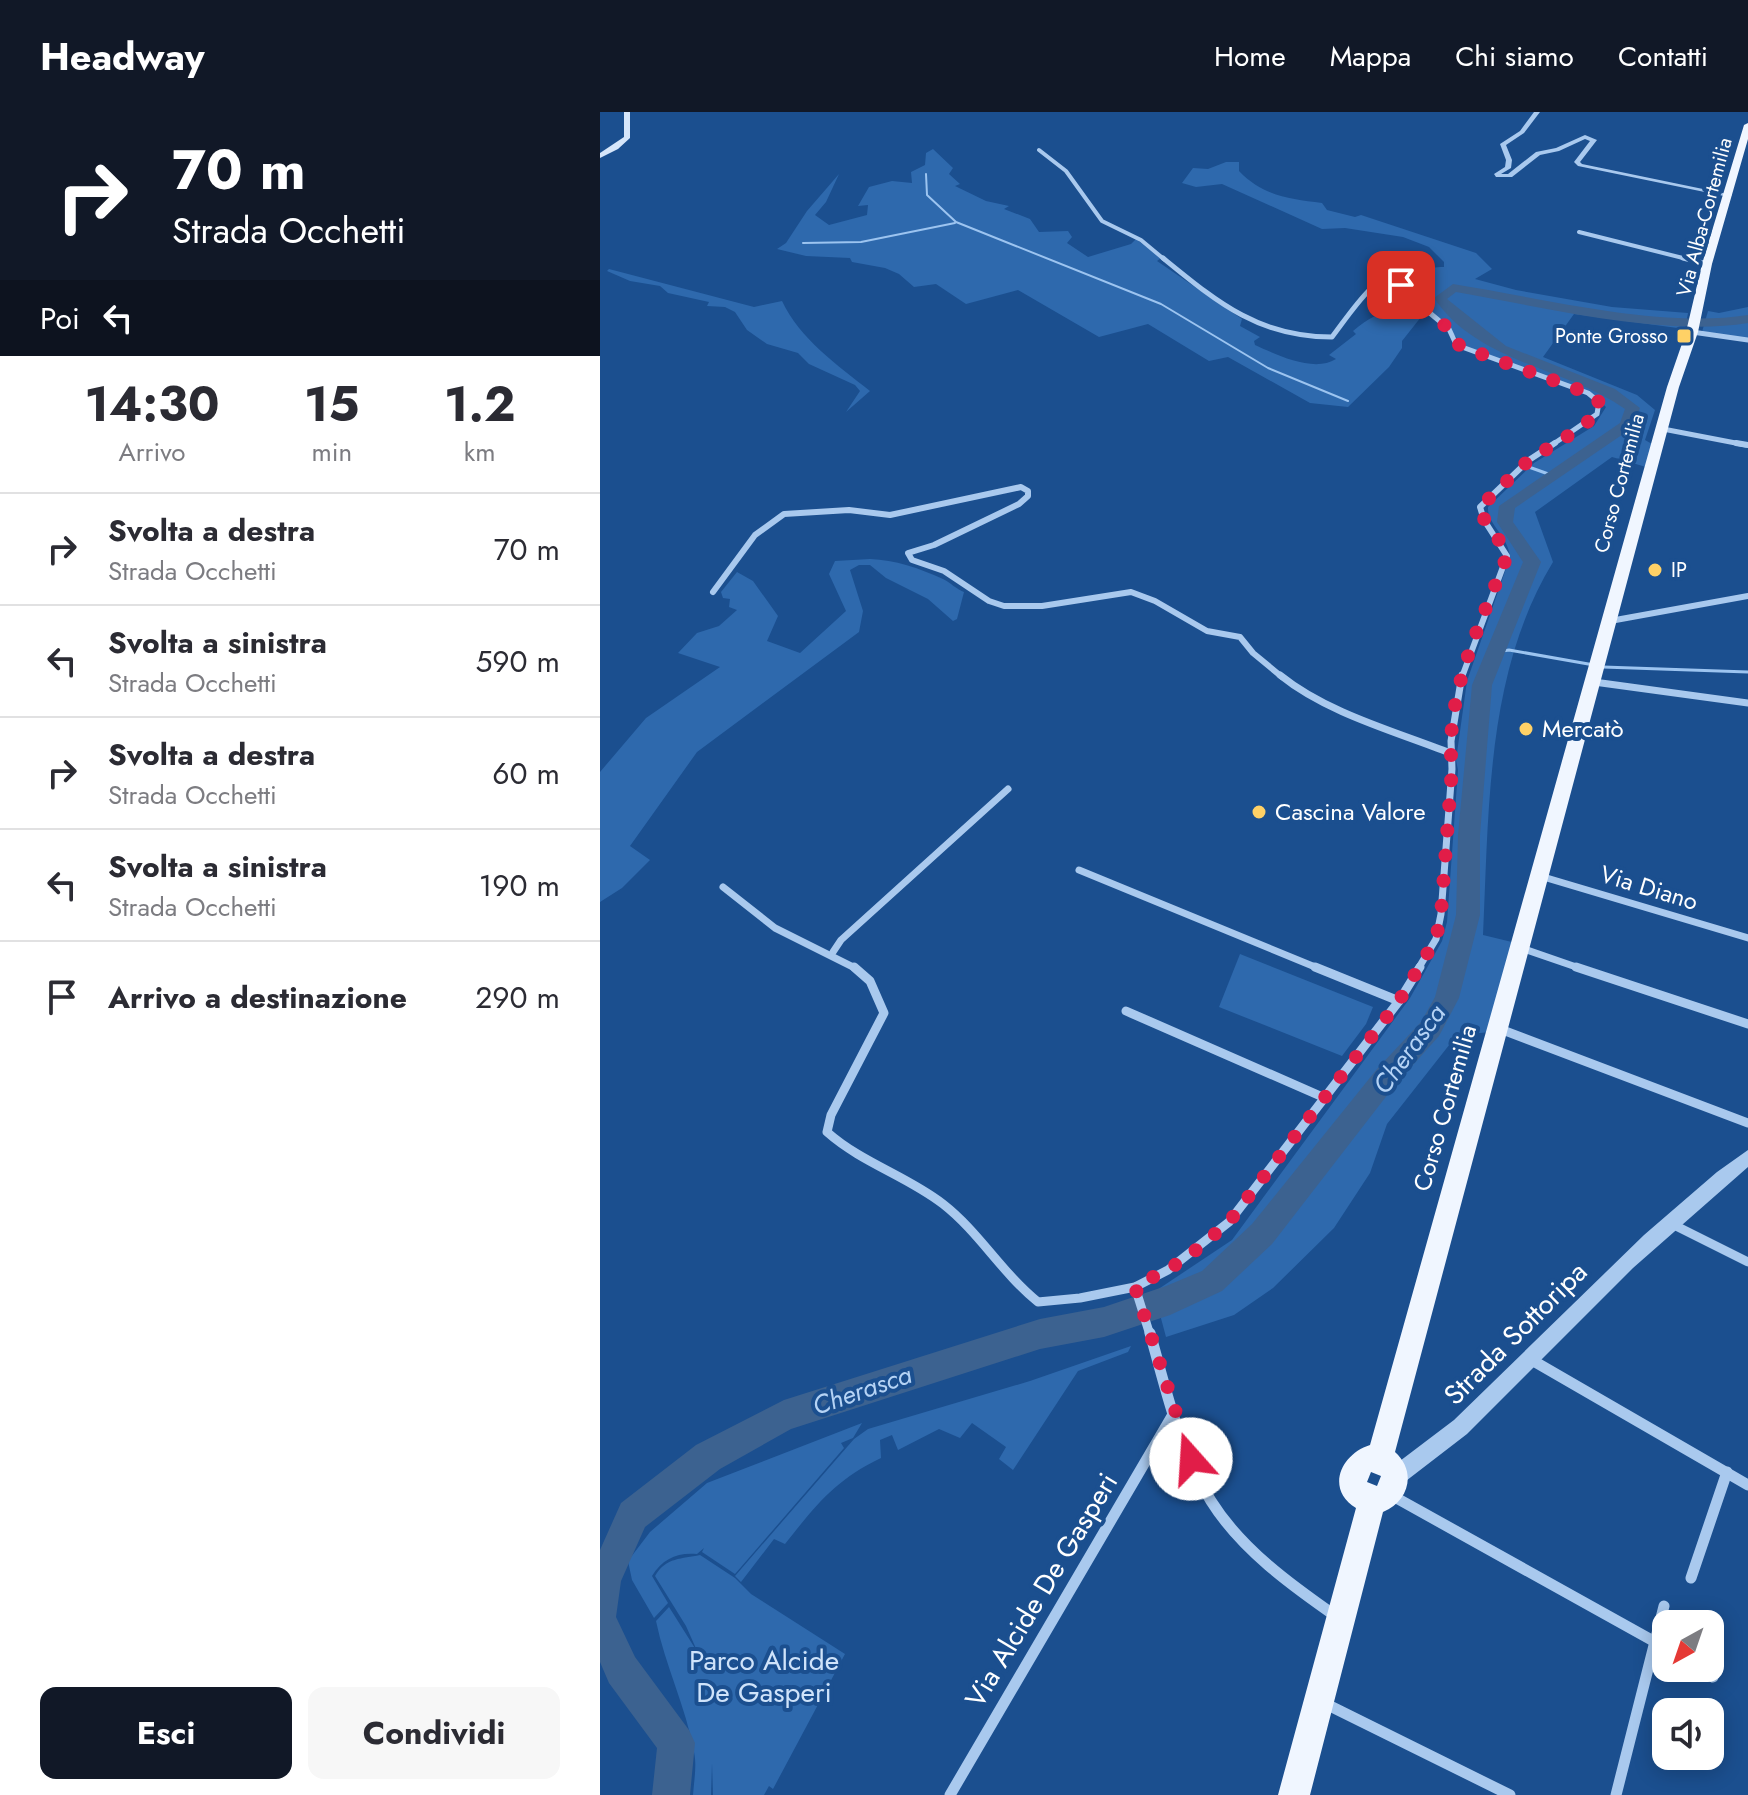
<!DOCTYPE html>
<html lang="it">
<meta charset="utf-8">
<style>
:root{--surface:#fff;--page:#f7f7f7;--text:#2b2b33;--muted:#7c7c81;--line:#e1e1e2;--accent:#111827}
body{margin:0;font-family:Jost,sans-serif;background:var(--page);color:var(--text);height:100vh;display:flex;flex-direction:column;font-size:30px;white-space:nowrap}
*{box-sizing:border-box;margin:0}
p{font-size:26px;color:var(--muted)}
.icon{flex:none;width:44px;height:44px;fill:none;stroke:currentColor;stroke-width:2;stroke-linecap:round;stroke-linejoin:round}
.map{position:relative;flex:1;overflow:hidden}
.sheet{display:flex;flex-direction:column;background:var(--surface);width:600px}
.sheet>*{flex:none}
.guide{background:#111827;color:#fff;overflow:hidden}
.needle{width:52px;rotate:220deg}
.controls{position:absolute;left:1052px;top:1498px;display:grid;gap:16px}
.controls a{display:grid;place-items:center;width:72px;height:72px;border-radius:16px;background:var(--surface);box-shadow:0 4px 20px #0003;font-size:40px}
.pin{position:absolute;display:grid;place-items:center;width:68px;height:68px;color:#fff;margin:-34px;border-radius:16px;box-shadow:0 4px 12px #0006}
.me{position:absolute;width:88px;margin:-44px;rotate:341deg;stroke-linejoin:round;filter:drop-shadow(0 0 6px #0008)}
.turn{display:flex;align-items:center;gap:28px;height:168px;padding:0 40px;font-size:36px}
.turn .icon{width:104px;height:104px;stroke-width:2.5}
.turn b{display:block;font-size:56px;line-height:68px}
.then{display:flex;align-items:center;height:76px;padding:0 40px;background:#0003;gap:16px;font-size:30px}
.eta{display:flex;justify-content:space-evenly;align-items:center;height:136px;text-align:center}
.eta b{font-size:48px;font-weight:700;line-height:56px}
.primary-button{display:flex;gap:16px;margin-top:auto;padding:16px 40px}
.primary-button a{flex:1;height:92px;border-radius:16px;background:var(--accent);color:#fff;font-size:32px;font-weight:700;line-height:92px;text-align:center}
.primary-button a+a{background:var(--page);color:var(--text)}
ul{padding:0;list-style:none}
li{display:flex;align-items:center;gap:24px;height:112px;padding:0 40px;border-top:2px solid var(--line)}
li div{flex:1}
li b{display:block;font-size:30px}
li em{font-style:normal}
header{display:flex;align-items:center;gap:48px;box-sizing:border-box;height:112px;padding:0 40px;background:var(--accent);color:#fff}
header strong{font-size:38px}
nav{display:flex;gap:44px;margin-inline-start:auto;font-size:28px}
main{display:flex;flex:1;min-height:0}
.map>svg:first-child{display:block}
.green{fill:#2e69ad}
.lines{fill:none;stroke-linecap:round;stroke-linejoin:round}
.stream-far1{stroke:#9cc4f0;stroke-width:2}
.stream{stroke:#9cc4f0;stroke-width:3}
.river{fill:#3c6290;fill-rule:evenodd}
.minor-far5{stroke:#a9c9ee;stroke-width:4}
.minor-far4{stroke:#a9c9ee;stroke-width:5}
.minor-far3{stroke:#a9c9ee;stroke-width:6}
.minor-far2{stroke:#a9c9ee;stroke-width:7}
.minor-far1{stroke:#a9c9ee;stroke-width:9}
.minor{stroke:#a9c9ee;stroke-width:11}
.tertiary{fill:#a9c9ee;fill-rule:evenodd}
.secondary{fill:#d6e6fa;fill-rule:evenodd}
.primary{fill:#f0f6ff;fill-rule:evenodd}
.route{stroke:#e11d48;stroke-width:14;stroke-dasharray:0 25.2}
.poi-dot{fill:#ffd166;stroke:#1b4f8f;stroke-width:3}
.labels{text-anchor:middle;stroke-width:8;stroke-linejoin:round;paint-order:stroke}
.far-street-label{font-size:20px;fill:#fff;stroke:#1b4f8f}
.far-poi-label{font-size:20px;fill:#fff;stroke:#1b4f8f;text-anchor:end}
.poi-label{font-size:24px;fill:#fff;stroke:#1b4f8f;text-anchor:start}
.street-label{font-size:24px;fill:#fff;stroke:#1b4f8f}
.water-label{font-size:26px;font-style:italic;fill:#b5d3f5;stroke:#1b4f8f}
.near-street-label{font-size:28px;fill:#fff;stroke:#1b4f8f}
.near-park-label{font-size:28px;fill:#cfe3fa;stroke:#1b4f8f}
</style>
<header>
<strong>Headway</strong>
<nav><a>Home</a><a>Mappa</a><a>Chi siamo</a><a>Contatti</a></nav>
</header>
<main>
<section class="sheet">
<div class="guide">
<div class="turn"><svg class="icon" aria-label="right" viewBox="0 0 24 24"><path d="M7 20v-9h11M14 6l5 5-5 5"/></svg><div><b>70 m</b>Strada Occhetti</div></div>
<div class="then">Poi<svg class="icon" aria-label="left" viewBox="0 0 24 24"><path d="M17 20v-9H6M10 6l-5 5 5 5"/></svg></div>
</div>
<div class="eta">
<div><b>14:30</b><p>Arrivo</p></div>
<div><b>15</b><p>min</p></div>
<div><b>1.2</b><p>km</p></div>
</div>
<ul>
<li><svg class="icon" aria-label="right" viewBox="0 0 24 24"><path d="M7 20v-9h11M14 6l5 5-5 5"/></svg><div><b>Svolta a destra</b><p>Strada Occhetti</p></div><em>70 m</em></li>
<li><svg class="icon" aria-label="left" viewBox="0 0 24 24"><path d="M17 20v-9H6M10 6l-5 5 5 5"/></svg><div><b>Svolta a sinistra</b><p>Strada Occhetti</p></div><em>590 m</em></li>
<li><svg class="icon" aria-label="right" viewBox="0 0 24 24"><path d="M7 20v-9h11M14 6l5 5-5 5"/></svg><div><b>Svolta a destra</b><p>Strada Occhetti</p></div><em>60 m</em></li>
<li><svg class="icon" aria-label="left" viewBox="0 0 24 24"><path d="M17 20v-9H6M10 6l-5 5 5 5"/></svg><div><b>Svolta a sinistra</b><p>Strada Occhetti</p></div><em>190 m</em></li>
<li><svg class="icon" aria-label="arrive" viewBox="0 0 24 24"><path d="M6 21V4h12l-3 4 3 4H6"/></svg><div><b>Arrivo a destinazione</b></div><em>290 m</em></li>
</ul>
<div class="primary-button"><a>Esci</a><a>Condividi</a></div>
</section>
<div class="map">
<svg width="1148" height="1683" viewBox="0 0 1148 1683">
<rect width="100%" height="100%" fill="#1b4f8f"/>
<g class="green">
<path d="M333 37 353 56 349 62 360 72 355 74 386 89 409 94 404 97 430 107 439 120 468 119 472 125 467 131 488 145 531 132 536 127 561 146 557 149 642 207 640 214 660 225 654 229 655 233C677 243 714 261 736 247L729 243 756 222 753 219C779 198 789 197 821 205L802 229V236L789 255 748 295 710 291 628 245 609 249 548 212 499 225 418 178 366 192 336 172 314 175 299 162 285 156 252 150 250 146 206 144 177 137 186 131 207 99 239 62 226 90 215 103 229 113 267 103 268 93 258 94 269 75 292 69 312 71 311 60 325 53 326 41Z"/>
<path d="M626 50H639V59C663 84 689 87 722 91L727 98 755 105 761 103 876 141 892 157 875 167 916 178 1012 195 1088 201 1085 217 974 202 943 245 1037 283 1055 298 1045 328 1052 332 1046 355 1012 345 935 400 953 450C886 560 889 698 883 823L916 831 891 920 857 923 787 1012 770 1061 734 1116 673 1176 634 1203 566 1225 554 1180 632 1128 810 886 842 829 847 810 858 658 856 648 867 569 910 445C908 423 887 413 888 395L934 351 994 314 1006 295 990 280 866 235 816 185 808 174C818 159 826 155 844 155V150L829 135 803 125 745 116 722 117 622 72 596 75 582 71 593 56 608 57Z"/>
<path d="M9 157 154 195 182 189C200 227 237 253 270 279L246 300 260 279 255 273 209 252 198 241 167 232 147 218 135 200 125 195 107 194 109 190 68 181 60 174 30 169 7 159Z"/>
<path d="M1148 195V227L1102 220 1108 199 1119 201Z"/>
<path d="M270 447C295 448 319 456 343 467 351 471 356 477 364 480L357 507 353 509 328 487 286 466 270 453H259L250 458 263 499 259 520 97 640 30 734 50 748 22 776 0 790V660L46 606 120 555 78 541 97 521 119 514 137 498 129 495 130 487 123 486 121 480 137 460 153 469 178 504 167 529 200 541 246 499 229 462 235 449Z"/>
<path d="M640 842 773 895 766 912 742 944 619 895Z"/>
<path d="M531 1234 528 1240 478 1259 413 1358 399 1347 406 1335 372 1311 360 1326 339 1317 298 1338 292 1323 280 1328 281 1346C235 1368 216 1393 185 1432L174 1427 141 1470 135 1464 254 1327 268 1317 430 1269Z"/>
<path d="M262 1311 253 1326 241 1331 244 1336 135 1462 102 1440 104 1436 97 1442C78 1440 62 1447 52 1464L68 1491 54 1506 32 1468 28 1449 50 1420 107 1371Z"/>
<path d="M100 1443 135 1466 151 1482 245 1542 173 1677 169 1674 164 1683H113L112 1651 111 1683H93C94 1669 97 1653 94 1640 86 1595 65 1553 56 1509L69 1495 98 1541 86 1514 55 1464C66 1445 82 1447 100 1443Z"/>
</g>
<g class="lines">
<g class="stream-far1">
<path d="M326 62 327 83 356 110 561 192 668 256 748 289"/>
<path d="M203 131 261 130 355 111"/>
</g>
<g class="stream">
<path d="M926 354 954 364"/>
<path d="M896 540 909 538 994 553"/>
<path d="M1003 555 1148 560"/>
</g>
<path class="river" d="M853 172C941 186 1061 217 1148 203V211C1062 225 943 195 856 180L847 187 906 234 1015 277 1040 296 1032 316 915 396 913 410 941 450 892 573 880 723V803L859 886 839 924 795 973 672 1132 622 1179 570 1203 504 1225 440 1237 191 1317 120 1357 45 1415 21 1469 16 1505 35 1545 89 1618 95 1631 90 1683H52L57 1636 9 1571 0 1550V1438L21 1391 96 1333 184 1288 440 1207 504 1195 566 1174 602 1159 652 1112 777 957 821 910 835 885 856 803 858 723 872 573 923 450 897 410 899 394 1020 311 1025 297C965 255 878 251 834 186Z"/>
<g class="minor-far5">
<path d="M439 38 466 59 502 109 541 128 565 148"/>
<path d="M979 120 1091 148"/>
</g>
<g class="minor-far4">
<path d="M563 146C617 190 658 225 732 225 752 199 774 162 808 155L812 159 801 177 849 217 855 230 862 235 988 281 999 290 997 302 952 333"/>
<path d="M1083 146 1107 152"/>
<path d="M1092 220 1148 228"/>
<path d="M1063 317 1146 333"/>
</g>
<g class="minor-far3">
<path d="M1136 331 1148 333"/>
<path d="M113 480 155 423 184 402 249 398 290 403 421 375 428 379V384L419 392 334 433 308 441 312 448 344 459 389 489 404 494H442L531 480 555 489 607 519 640 525 653 541 682 565"/>
<path d="M1010 509 1148 484"/>
<path d="M862 565 907 444 884 408 880 395 929 348 955 331"/>
</g>
<g class="minor-far2">
<path d="M680 563C727 601 794 619 850 641"/>
<path d="M994 570 1148 591"/>
<path d="M479 758 720 857"/>
<path d="M940 764 1148 826"/>
<path d="M123 775 175 816 257 857"/>
<path d="M921 836 982 857"/>
<path d="M233 840 241 828 408 677"/>
<path d="M818 857 836 827 841 802 852 657 851 629 862 563"/>
</g>
<g class="minor-far1">
<path d="M254 855 270 869 284 901 231 1003 227 1020C262 1051 307 1064 343 1092 379 1120 402 1161 438 1190L480 1186 535 1175 568 1158 629 1110 799 889 820 855"/>
<path d="M715 855 799 889"/>
<path d="M976 855 1148 912"/>
<path d="M526 899 725 986"/>
<path d="M900 917 1148 1011"/>
<path d="M1070 1111 1148 1150"/>
<path d="M535 1175 550 1223"/>
</g>
<g class="minor">
<path d="M550 1221C566 1277 579 1339 611 1389 641 1437 691 1473 737 1505"/>
<path d="M930 1247 1148 1373"/>
<path d="M791 1383 1066 1536"/>
<path d="M1091 1466 1127 1360"/>
<path d="M1099 1556 1113 1565"/>
<path d="M724 1591 910 1683"/>
<path d="M350 1683 575 1299"/>
<path d="M1016 1683 1064 1494"/>
</g>
<g class="tertiary">
<path d="M934 0H940L924 21 906 33 912 48 911 56 901 62H908L936 40 956 36 985 23 997 28 980 50 982 52 1132 83 1129 85 978 54 974 50 990 29 985 27 959 39 940 43 912 65H896L894 62 905 55 906 48 900 32 920 19Z"/>
<path d="M1148 1038V1055L1033 1156 867 1322 802 1372 795 1375 788 1372 785 1365 788 1358 854 1308 1044 1123 1117 1060Z"/>
</g>
<path class="secondary" d="M24 0H30V26L18 37 0 46V41L24 25Z"/>
<path class="primary" d="M1148 11V27L1112 152 1098 220 1079 275 795 1340C817 1360 809 1389 783 1400L710 1683H678L756 1396C725 1377 741 1342 770 1333L1067 275 1086 220 1102 152 1144 13ZM771 1360 781 1364 777 1374 767 1370Z"/>
</g>
<g class="lines">
<path class="route" d="M591 1347 535 1175 584 1148 629 1110 799 889 836 827 841 802 852 657C844 583 881 511 907 444 902 426 883 414 880 395L929 348 984 314 1000 296 999 290 988 281 862 235 855 230 849 217 801 177V173"/>
</g>
<g class="poi-dot">
<rect x="1076" y="216" width="16" height="16" rx="4"/>
<circle cx="1055" cy="458" r="8"/>
<circle cx="926" cy="617" r="8"/>
<circle cx="659" cy="700" r="8"/>
</g>
<g class="labels">
<g class="far-street-label">
<text transform="translate(1104 105) rotate(-75)" y="7">Via Alba-Cortemilia</text>
<text transform="translate(1019 371) rotate(-75)" y="7">Corso Cortemilia</text>
</g>
<g class="far-poi-label">
<text x="1068" y="231">Ponte Grosso</text>
<text x="1071" y="465" text-anchor="start">IP</text>
</g>
<g class="poi-label">
<text x="942" y="625">Mercatò</text>
<text x="675" y="708">Cascina Valore</text>
</g>
<g class="street-label">
<text transform="translate(1049 776) rotate(17)" y="8">Via Diano</text>
<text transform="translate(845 996) rotate(-74)" y="8">Corso Cortemilia</text>
</g>
<g class="water-label">
<text transform="translate(809 937) rotate(-54)" y="9">Cherasca</text>
<text transform="translate(262 1278) rotate(-19)" y="9">Cherasca</text>
</g>
<g class="near-street-label">
<text transform="translate(915 1221) rotate(-45)" y="10">Strada Sottoripa</text>
<text transform="translate(441 1478) rotate(-59)" y="10">Via Alcide De Gasperi</text>
</g>
<g class="near-park-label">
<text x="164" y="1558">Parco Alcide<tspan x="164" dy="32">De Gasperi</tspan></text>
</g>
</g>
</svg>
<div class="controls">
<a><svg class="needle" viewBox="-14 -14 28 28"><path d="M0-13l5 13h-10z" fill="#e53935"/><path d="M0 13l5-13h-10z" fill="#7c7c81"/></svg></a>
<a><svg class="icon" aria-label="sound" viewBox="0 0 24 24"><path d="M4 9h4l5-4v14l-5-4H4zM17 9q2 3 0 6"/></svg></a>
</div>
<div class="pin" style="left:801px;top:173px;background:#d93025"><svg class="icon" aria-label="arrive" viewBox="0 0 24 24"><path d="M6 21V4h12l-3 4 3 4H6"/></svg></div>
<svg class="me" style="left:591px;top:1347px" viewBox="-20 -20 40 40"><circle r="19" fill="#fff"/><path d="M0-13L10 11 0 6-10 11z" fill="#e11d48"/></svg>
</div>
</main>
